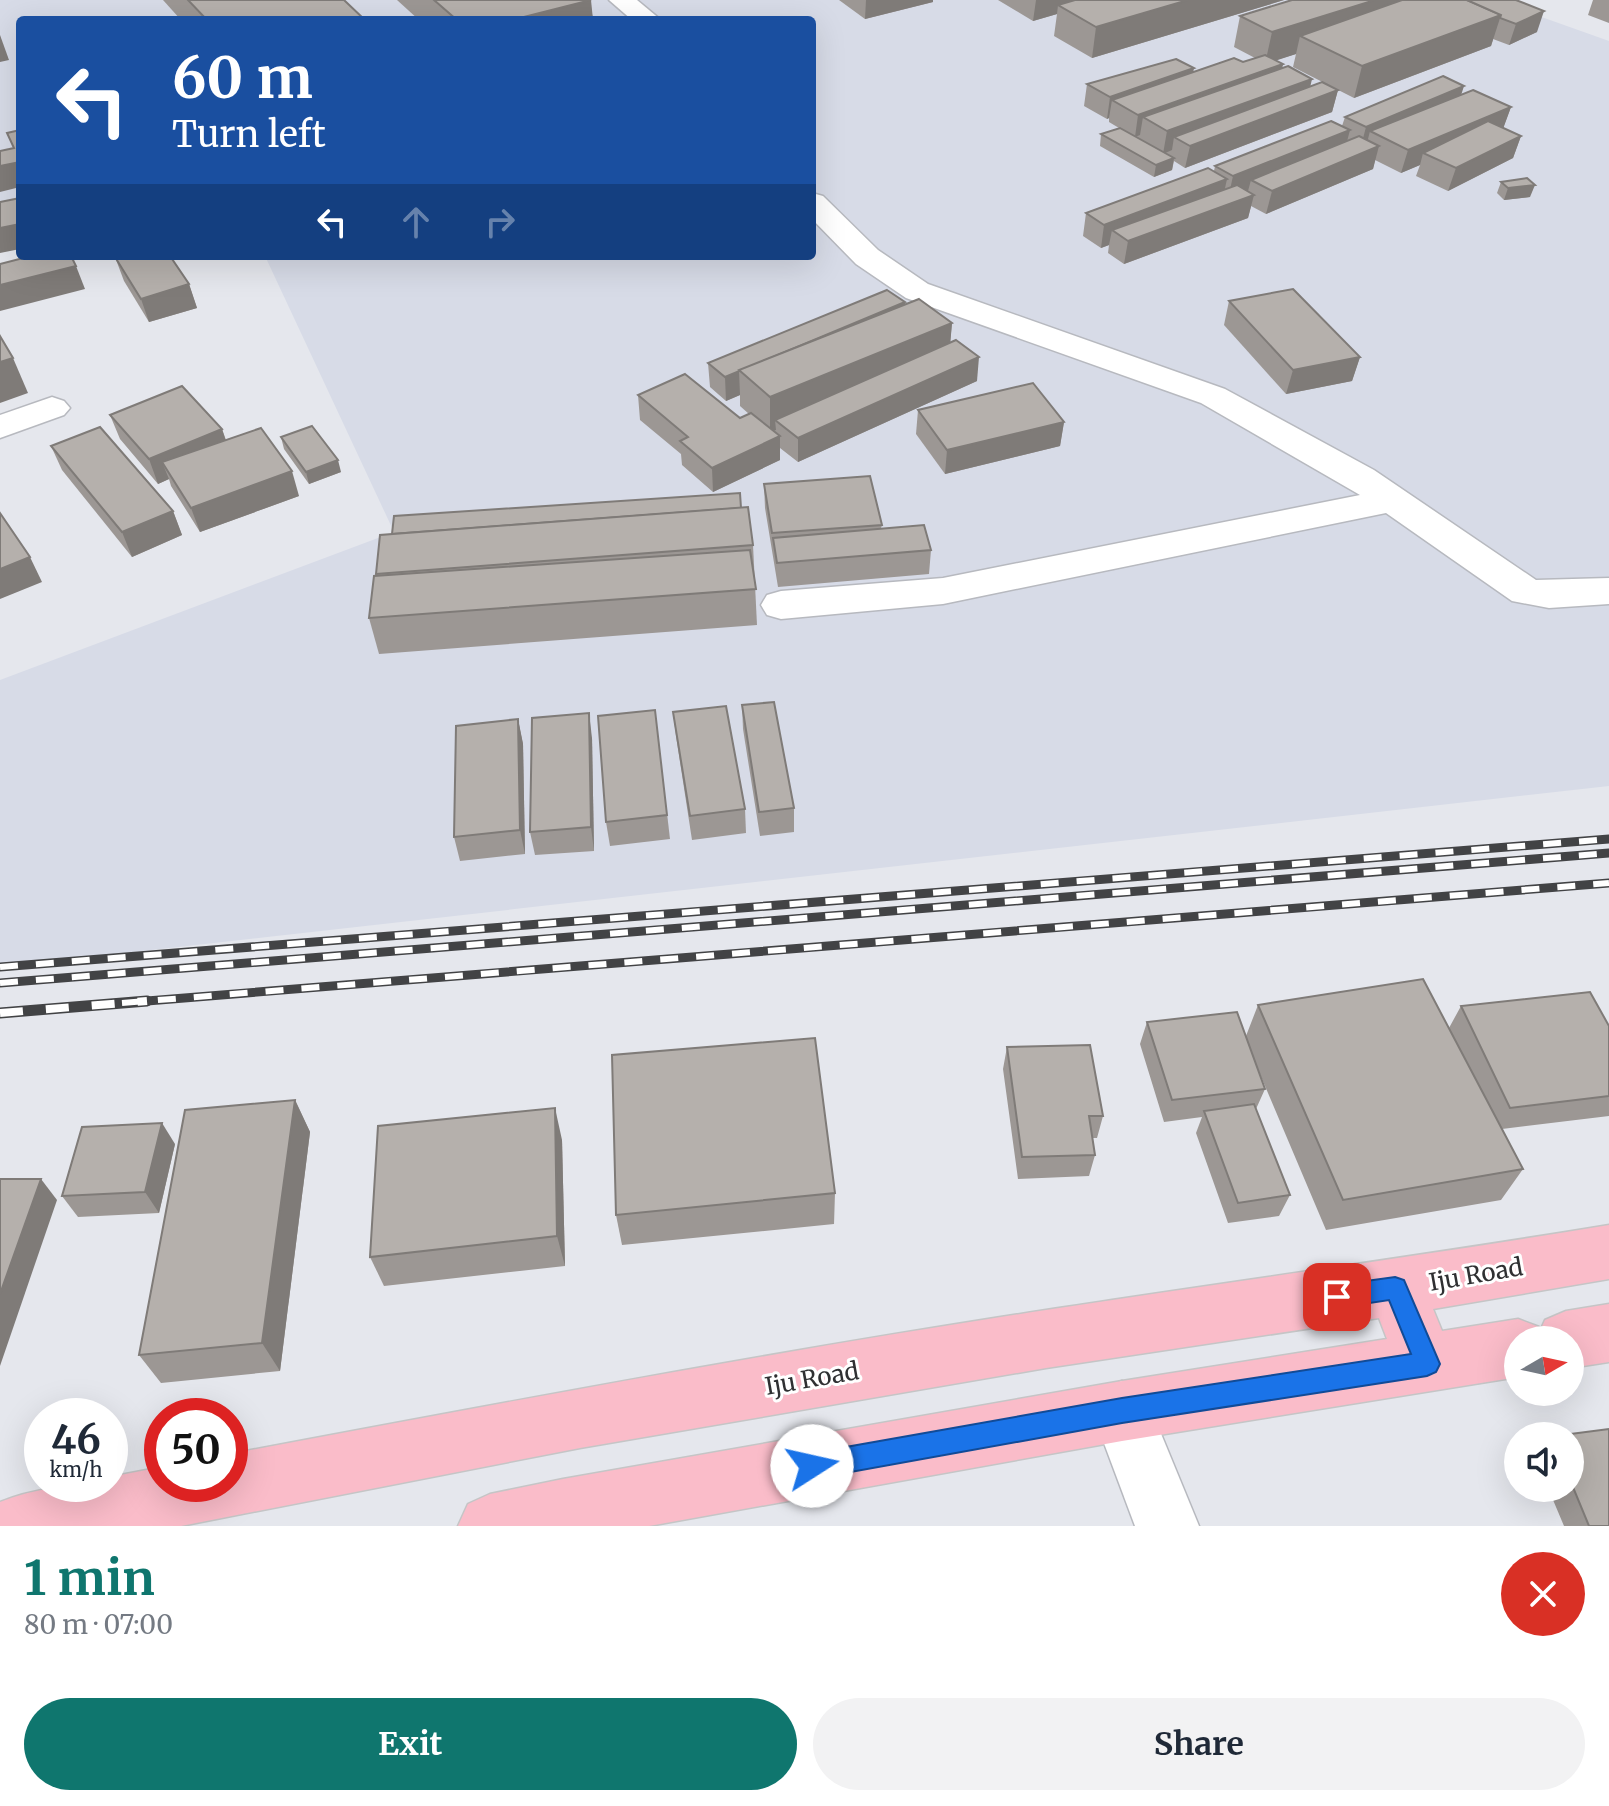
<!DOCTYPE html>
<meta charset="utf-8">
<style>
:root{--surface:#fff;--page:#f2f2f3;--text:#1f2937;--muted:#747a83;--accent:#0f766e}
body{margin:0;font-family:Merriweather,serif;background:var(--page);color:var(--text);height:100vh;display:flex;flex-direction:column;font-size:30px;white-space:nowrap}
*{box-sizing:border-box;margin:0}
p{font-size:26px;color:var(--muted)}
.icon{flex:none;width:44px;height:44px;fill:none;stroke:currentColor;stroke-width:2;stroke-linecap:round;stroke-linejoin:round}
.map{position:relative;height:1526px;overflow:hidden}
.panel{display:flex;flex-direction:column;background:var(--surface);flex:1}
.panel>*{flex:none}
.banner{position:absolute;left:16px;top:16px;width:800px;height:244px;border-radius:8px;box-shadow:0 8px 32px #0002;background:#1a4fa0;color:#fff;overflow:hidden}
.needle{width:52px;rotate:81deg}
.tools{position:absolute;left:1504px;top:1326px;display:grid;gap:16px}
.tools a{display:grid;place-items:center;width:80px;height:80px;border-radius:50%;background:var(--surface);box-shadow:0 8px 32px #0002;font-size:40px}
.speed{position:absolute;left:24px;top:1398px;display:flex;gap:16px;font-size:40px;font-weight:700;text-align:center}
.speed>*{display:grid;place-content:center;width:104px;height:104px;border-radius:50%;background:var(--surface);box-shadow:0 8px 32px #0002;line-height:1}
.speed small{font-size:20px;font-weight:400}
.speed .limit{border:12px solid #d22;background:#fff;color:#111}
.pin{position:absolute;display:grid;place-items:center;width:68px;height:68px;color:#fff;margin:-34px;border-radius:16px;box-shadow:0 4px 12px #0006}
.me{position:absolute;width:88px;margin:-44px;rotate:80deg;stroke-linejoin:round;filter:drop-shadow(0 0 6px #0008)}
.turn{display:flex;align-items:center;gap:28px;height:168px;padding:0 24px;font-size:36px}
.turn .icon{width:104px;height:104px;stroke-width:2.5}
.turn b{display:block;font-size:56px;line-height:68px}
.lanes{display:flex;align-items:center;height:76px;padding:0 24px;background:#0003;justify-content:center;gap:40px;direction:ltr}
.lanes .off{opacity:.35}
.round{display:grid;place-items:center;flex:none;width:84px;height:84px;border-radius:42px;background:var(--page)}
.headline{display:flex;align-items:center;justify-content:space-between;height:136px;padding:0 24px}
h1{font-size:48px;font-weight:700;line-height:60px;color:var(--accent)}
.cta{display:flex;gap:16px;margin-top:auto;padding:16px 24px}
.cta a{flex:1;height:92px;border-radius:48px;background:var(--accent);color:#fff;font-size:32px;font-weight:700;line-height:92px;text-align:center}
.cta a+a{background:var(--page);color:var(--text)}
.map>svg:first-child{display:block}
.built{fill:#d7dbe7}
.lines{fill:none;stroke-linecap:round;stroke-linejoin:round}
.minor-casing{stroke:#b7b9bf;stroke-width:3}
.major-casing{stroke:#c5c5c6;stroke-width:3}
.minor{fill:#fff;fill-rule:evenodd}
.major{fill:#fabcc9;fill-rule:evenodd}
.rail-far1-casing{stroke:#424345;stroke-width:9}
.rail-casing{stroke:#424345;stroke-width:11}
.rail-far1{stroke:#fff;stroke-width:6;stroke-dasharray:18;stroke-linecap:butt}
.rail{stroke:#fff;stroke-width:8;stroke-dasharray:23;stroke-linecap:butt}
.wall{fill:#9c9794}
.shaded-wall{fill:#7f7b78}
.building{fill:#b5b0ac;stroke:#7f7b78;stroke-width:2}
.route{fill:#1a73e8;stroke:#114b97;stroke-width:2}
.labels{text-anchor:middle;stroke-width:6;stroke-linejoin:round;paint-order:stroke}
.near-street-label{font-size:24px;fill:#2f3032;stroke:#fff}
</style>
<div class="map">
<svg width="1609" height="1526" viewBox="0 0 1609 1526">
<rect width="100%" height="100%" fill="#e5e7ed"/>
<path class="built" d="M0 0H1494L1609 41V786L0 967V680L394 532 265 256H812V20H20V217L0 219Z"/>
<g class="lines">
<g class="minor-casing">
<g id="minor">
<path d="M609 0H637L661 20H632Z"/>
<path d="M812 193 823 196 878 250 928 284 1225 389 1374 470 1536 580 1609 578V604L1549 608 1512 601 1386 513 943 604 781 619 767 615 761 605 767 595 781 591 943 578 1360 495 1201 403 906 298 856 264 812 219Z"/>
<path d="M52 397 64 401 70 408 64 415 0 438V415Z"/>
<path d="M1122 1381 1143 1390 1199 1526H1135L1092 1411 1101 1390Z"/>
</g>
</g>
<g class="major-casing">
<path id="major" d="M1609 1225V1279L1433 1309 1442 1331 1518 1319 1539 1327 1540 1331 1545 1320 1566 1311 1609 1304V1362L1570 1368V1340H1518V1377L1122 1441 649 1526H458L468 1504 490 1494 563 1479 1122 1381 1387 1339 1379 1318 1046 1368 580 1448 181 1526H0V1502C35 1488 72 1484 110 1484V1477L162 1467V1484H230V1454C501 1403 773 1352 1046 1310 1234 1281 1422 1256 1609 1225Z"/>
</g>
<use href="#minor" class="minor"/>
<use href="#major" class="major"/>
<g class="rail-far1-casing">
<g id="rail-far1">
<path d="M0 967 1609 839"/>
<path d="M0 983 1609 853"/>
<path d="M122 1003 1609 883"/>
</g>
</g>
<g class="rail-casing">
<path id="rail" d="M0 1013 147 1001"/>
</g>
<use href="#rail-far1" class="rail-far1"/>
<use href="#rail" class="rail"/>
</g>
<g class="wall">
<path d="M163 0H344L365 20H181Z"/>
<path d="M397 0H590L593 20H419Z"/>
<path d="M839 0H933V2L865 19Z"/>
<path d="M998 0H1284L1092 58 1054 36 1057 14 1033 21Z"/>
<path d="M1516 0 1537 32 1509 45 1493 39 1491 46 1354 98 1293 67 1296 54 1276 60 1283 64 1282 68 1310 87 1338 90 1332 112 1185 168 1174 161 1172 170 1154 177 1100 146 1101 134 1119 128 1109 122V118L1107 119 1084 106 1087 84 1193 72 1243 62 1255 58 1234 47 1240 16Z"/>
<path d="M1593 0H1609V23L1588 15Z"/>
<path d="M1461 94 1511 107 1503 128 1521 136 1513 158 1448 191 1416 176 1420 165 1401 173 1375 160 1373 169 1266 214 1251 206 1248 218 1124 264 1108 253 1109 245 1101 248 1083 236 1086 213 1214 171 1215 166 1342 126 1345 117Z"/>
<path d="M1501 182 1530 197 1504 200 1497 193Z"/>
<path d="M115 257 189 284 197 308 149 322 124 281Z"/>
<path d="M1229 301 1360 357 1352 381 1286 394 1224 325Z"/>
<path d="M905 302V305L952 323 950 343 977 381 798 462 780 448V460L713 492 682 465 681 454 640 420 638 395 740 418 749 414 740 406V395L726 401 710 387 708 363Z"/>
<path d="M918 410 1064 422 1060 446 945 474 916 434Z"/>
<path d="M110 415 222 429 226 440 299 496 200 532 171 486 169 479 158 484 120 439Z"/>
<path d="M281 437 341 472 309 484 284 449Z"/>
<path d="M51 446 173 511 182 535 132 557 62 470Z"/>
<path d="M764 484 882 525 881 528 931 550 929 574 778 587 765 508Z"/>
<path d="M741 508 753 545 757 625 379 654 369 618 376 574Z"/>
<path d="M742 705 794 808V832L760 836 743 729Z"/>
<path d="M655 710 670 839 610 846 606 822Z"/>
<path d="M673 712 745 809 746 833 692 840 676 736Z"/>
<path d="M518 719 523 744 525 854 460 861 454 837Z"/>
<path d="M592 738 594 851 535 855 530 832Z"/>
<path d="M1258 1005 1449 1028 1461 1006 1609 1026V1116L1502 1129 1523 1169 1501 1200 1326 1230 1257 1067 1265 1089 1256 1109 1290 1195 1279 1216 1228 1223 1196 1133 1202 1117 1164 1122 1140 1044 1147 1022 1246 1036Z"/>
<path d="M1007 1047 1103 1116 1097 1138H1092L1095 1155 1089 1176 1018 1179 1003 1069Z"/>
<path d="M295 1100 310 1132 280 1371 161 1383 139 1355Z"/>
<path d="M562 1140 565 1266 384 1286 370 1257Z"/>
<path d="M175 1144 159 1213 78 1217 62 1196Z"/>
<path d="M835 1193 834 1224 622 1245 616 1215Z"/>
<path d="M1570 1436 1609 1526H1564L1548 1488H1570Z"/>
</g>
<g class="shaded-wall">
<path d="M591 0 593 20H512Z"/>
<path d="M866 0H933V2L865 19Z"/>
<path d="M1036 0H1105L1058 5 1057 14 1033 21Z"/>
<path d="M1188 0H1284L1092 58 1096 27Z"/>
<path d="M1375 0H1423L1300 36 1296 54 1265 64 1272 32Z"/>
<path d="M1544 11 1537 32 1509 45 1516 24Z"/>
<path d="M1501 15 1491 46 1354 98 1362 66Z"/>
<path d="M0 35 9 60 0 62Z"/>
<path d="M1283 64 1278 86 1143 117 1140 135 1135 137 1138 115Z"/>
<path d="M1194 68 1190 90 1112 100 1109 118 1107 119 1110 97Z"/>
<path d="M1312 79 1307 101 1174 137 1172 150 1163 154 1167 131Z"/>
<path d="M1464 86 1457 108 1370 131 1366 147 1360 150 1366 127Z"/>
<path d="M1338 90 1332 112 1185 168 1190 146Z"/>
<path d="M1511 107 1503 129 1423 153 1420 165 1401 173 1408 150Z"/>
<path d="M1350 130 1344 153 1251 180 1248 191 1228 199 1233 176Z"/>
<path d="M1521 136 1513 158 1448 191 1456 168Z"/>
<path d="M1379 146 1373 169 1266 214 1272 191Z"/>
<path d="M1174 158 1172 170 1154 177 1156 165Z"/>
<path d="M20 162V187L0 192V166Z"/>
<path d="M1227 179 1222 202 1112 230 1109 245 1101 248 1104 225Z"/>
<path d="M1535 185 1530 197 1504 200 1508 188Z"/>
<path d="M1254 195 1248 218 1124 264 1128 241Z"/>
<path d="M20 224V249L0 253V228Z"/>
<path d="M76 266 85 289 0 311V285Z"/>
<path d="M189 284 197 308 149 322 141 299Z"/>
<path d="M905 302 904 326 739 371Z"/>
<path d="M952 323 949 358 775 420 776 430 770 432V397Z"/>
<path d="M979 357 977 381 798 462V438Z"/>
<path d="M1360 357 1352 381 1286 394 1293 370Z"/>
<path d="M13 358 28 393 0 403V362Z"/>
<path d="M739 371 740 395 726 401 725 377Z"/>
<path d="M1064 422 1060 446 945 474 947 450Z"/>
<path d="M222 429 230 454 162 462 169 479 158 484 149 459Z"/>
<path d="M780 436V460L713 492 712 468Z"/>
<path d="M338 460 341 472 309 484 306 472Z"/>
<path d="M292 471 299 496 200 532 191 508Z"/>
<path d="M173 511 182 535 132 557 122 532Z"/>
<path d="M30 557 42 582 0 599V569Z"/>
<path d="M589 713 592 738 594 851 591 827Z"/>
<path d="M518 719 523 744 525 854 520 830Z"/>
<path d="M295 1100 310 1132 280 1371 262 1343Z"/>
<path d="M555 1108 562 1140 565 1266 557 1236Z"/>
<path d="M162 1123 175 1144 159 1213 145 1192Z"/>
<path d="M41 1179 57 1200 0 1366V1294Z"/>
</g>
<g class="building">
<path d="M188 0H344L365 20H207Z"/>
<path d="M434 0H591L512 20H457Z"/>
<path d="M1075 0H1188L1096 27 1058 5Z"/>
<path d="M1292 0H1375L1272 32 1240 16Z"/>
<path d="M1402 0H1467L1501 15 1362 66 1300 36Z"/>
<path d="M1467 0H1516L1544 11 1516 24 1500 18 1501 15Z"/>
<path d="M1265 55 1283 64 1138 115 1112 100 1234 58 1243 62Z"/>
<path d="M1176 59 1194 68 1110 97 1087 84Z"/>
<path d="M1288 66 1312 79 1167 131 1143 117Z"/>
<path d="M1443 76 1464 86 1366 127 1345 117Z"/>
<path d="M1322 82 1338 90 1190 146 1174 137Z"/>
<path d="M1473 90 1511 107 1408 150 1370 131Z"/>
<path d="M1331 121 1350 130 1233 176 1215 166Z"/>
<path d="M1488 121 1521 136 1456 168 1423 153Z"/>
<path d="M1120 128 1174 158 1156 165 1101 134Z"/>
<path d="M20 130V162L0 166V151L14 148 7 133Z"/>
<path d="M1359 136 1379 146 1272 191 1251 180Z"/>
<path d="M1208 168 1227 179 1104 225 1086 213Z"/>
<path d="M1527 178 1535 185 1508 188 1501 182Z"/>
<path d="M1237 185 1254 195 1128 241 1112 230Z"/>
<path d="M20 198V224L0 228V202Z"/>
<path d="M31 256H71L76 266 0 285V264Z"/>
<path d="M120 256H170L189 284 141 299 115 257Z"/>
<path d="M1293 289 1360 357 1293 370 1229 301Z"/>
<path d="M887 290 905 302 725 377 708 363Z"/>
<path d="M919 299 952 323 770 397 739 370Z"/>
<path d="M0 336 13 358 0 362Z"/>
<path d="M956 340 979 357 798 438 775 420Z"/>
<path d="M685 374 740 418 751 413 780 436 712 468 680 441 688 437 638 395Z"/>
<path d="M1033 383 1064 422 947 450 918 410Z"/>
<path d="M182 386 222 429 149 459 110 415Z"/>
<path d="M312 426 338 460 306 472 281 437Z"/>
<path d="M100 427 173 511 122 532 51 446Z"/>
<path d="M261 428 292 471 191 508 162 462Z"/>
<path d="M870 476 882 525 772 533 764 484Z"/>
<path d="M740 493 741 508 392 534 394 516Z"/>
<path d="M748 507 753 545 376 574 380 535Z"/>
<path d="M0 513 30 557 0 569Z"/>
<path d="M924 525 931 550 777 563 773 538Z"/>
<path d="M750 550 756 589 369 618 374 576Z"/>
<path d="M774 702 794 808 759 812 742 705Z"/>
<path d="M726 706 745 809 690 816 673 712Z"/>
<path d="M655 710 667 815 606 822 598 716Z"/>
<path d="M589 713 591 827 530 832 532 718Z"/>
<path d="M518 719 520 830 454 837 456 726Z"/>
<path d="M1423 979 1523 1169 1343 1200 1258 1005Z"/>
<path d="M1590 992 1609 1026V1096L1510 1108 1461 1006Z"/>
<path d="M1237 1012 1265 1089 1172 1100 1147 1022Z"/>
<path d="M815 1038 835 1193 616 1215 612 1055Z"/>
<path d="M1090 1045 1103 1116H1089L1095 1155 1022 1157 1007 1047Z"/>
<path d="M295 1100 262 1343 139 1355 185 1110Z"/>
<path d="M1254 1104 1290 1195 1238 1203 1204 1111Z"/>
<path d="M555 1108 557 1236 370 1257 378 1126Z"/>
<path d="M162 1123 145 1192 62 1196 82 1127Z"/>
<path d="M0 1179H41L0 1294Z"/>
<path d="M1609 1429V1526H1589L1570 1480V1436H1555Z"/>
</g>
<path class="route" d="M1395 1277 1404 1280 1440 1364 1436 1372 1427 1376 1122 1423 812 1479 803 1475 799 1466 803 1457 812 1453 1122 1398 1411 1354 1389 1300 1337 1308 1329 1305 1325 1297 1329 1288 1337 1285Z"/>
<g class="labels">
<g class="near-street-label">
<text transform="translate(1476 1275) rotate(-10)" y="8">Iju Road</text>
<text transform="translate(812 1379) rotate(-10)" y="8">Iju Road</text>
</g>
</g>
</svg>
<div class="tools">
<a><svg class="needle" viewBox="-14 -14 28 28"><path d="M0-13l5 13h-10z" fill="#e53935"/><path d="M0 13l5-13h-10z" fill="#747a83"/></svg></a>
<a><svg class="icon" aria-label="sound" viewBox="0 0 24 24"><path d="M4 9h4l5-4v14l-5-4H4zM17 9q2 3 0 6"/></svg></a>
</div>
<div class="speed"><div>46<small>km/h</small></div><div class="limit">50</div></div>
<div class="pin" style="left:1337px;top:1297px;background:#d93025"><svg class="icon" aria-label="arrive" viewBox="0 0 24 24"><path d="M6 21V4h12l-3 4 3 4H6"/></svg></div>
<svg class="me" style="left:812px;top:1466px" viewBox="-20 -20 40 40"><circle r="19" fill="#fff"/><path d="M0-13L10 11 0 6-10 11z" fill="#1a73e8"/></svg>
<div class="banner">
<div class="turn"><svg class="icon" aria-label="left" viewBox="0 0 24 24"><path d="M17 20v-9H6M10 6l-5 5 5 5"/></svg><div><b>60 m</b>Turn left</div></div>
<div class="lanes"><svg class="icon" aria-label="left" viewBox="0 0 24 24"><path d="M17 20v-9H6M10 6l-5 5 5 5"/></svg><svg class="icon off" aria-label="ahead" viewBox="0 0 24 24"><path d="M12 20V5M6 11l6-6 6 6"/></svg><svg class="icon off" aria-label="right" viewBox="0 0 24 24"><path d="M7 20v-9h11M14 6l5 5-5 5"/></svg></div>
</div>
</div>
<section class="panel">
<div class="headline"><div><h1>1 min</h1><p>80 m · 07:00</p></div><a class="round" style="background:#d93025;color:#fff"><svg class="icon" aria-label="close" viewBox="0 0 24 24"><path d="M6 6l12 12M18 6L6 18"/></svg></a></div>
<div class="cta"><a>Exit</a><a>Share</a></div>
</section>
